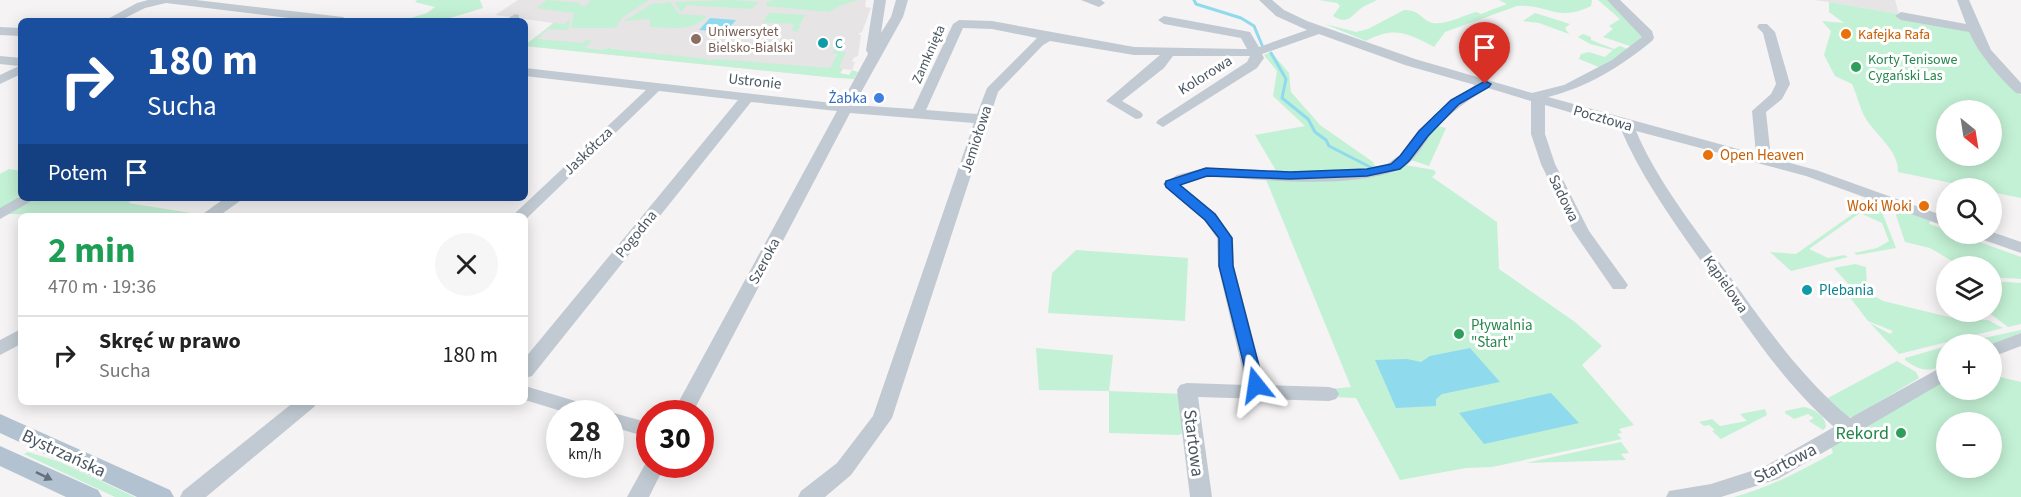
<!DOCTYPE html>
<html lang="pl">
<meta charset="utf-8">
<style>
:root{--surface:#fff;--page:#f6f6f6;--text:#222;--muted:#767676;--line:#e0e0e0}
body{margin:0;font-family:"Source Sans 3",sans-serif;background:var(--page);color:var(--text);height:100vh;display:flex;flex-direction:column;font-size:22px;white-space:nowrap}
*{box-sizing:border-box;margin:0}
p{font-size:20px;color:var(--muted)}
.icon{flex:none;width:33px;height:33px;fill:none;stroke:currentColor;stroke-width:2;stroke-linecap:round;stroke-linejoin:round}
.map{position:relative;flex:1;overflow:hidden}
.drawer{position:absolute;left:18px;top:213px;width:510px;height:192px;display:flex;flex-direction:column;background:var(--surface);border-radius:9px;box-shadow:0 3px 15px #0003}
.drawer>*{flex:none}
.guide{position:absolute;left:18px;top:18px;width:510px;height:183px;border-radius:9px;box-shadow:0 3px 15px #0003;background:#1a4fa0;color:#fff;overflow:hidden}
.needle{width:39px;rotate:150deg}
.fabs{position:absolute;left:1936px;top:100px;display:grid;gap:12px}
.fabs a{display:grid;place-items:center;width:66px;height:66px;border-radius:50%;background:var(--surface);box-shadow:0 3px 15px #0003;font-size:30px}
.speed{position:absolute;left:546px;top:400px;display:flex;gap:12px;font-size:30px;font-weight:700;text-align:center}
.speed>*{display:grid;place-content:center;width:78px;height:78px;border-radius:50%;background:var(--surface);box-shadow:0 3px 15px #0003;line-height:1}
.speed small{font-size:15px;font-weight:400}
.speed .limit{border:9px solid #d22;background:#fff;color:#111}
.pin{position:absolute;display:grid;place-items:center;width:51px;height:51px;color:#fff;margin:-62px -26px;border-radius:50% 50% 50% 0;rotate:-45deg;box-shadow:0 0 6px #0007}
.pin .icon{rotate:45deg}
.me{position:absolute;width:66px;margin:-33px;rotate:345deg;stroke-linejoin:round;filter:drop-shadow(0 0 4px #0008)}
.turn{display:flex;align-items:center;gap:21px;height:126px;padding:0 30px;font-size:27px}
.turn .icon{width:78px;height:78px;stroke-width:2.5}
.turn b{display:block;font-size:42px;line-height:51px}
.then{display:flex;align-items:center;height:57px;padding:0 30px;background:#0003;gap:12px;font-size:22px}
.round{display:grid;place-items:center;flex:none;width:63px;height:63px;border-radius:32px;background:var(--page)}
.summary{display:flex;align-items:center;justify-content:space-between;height:102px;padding:0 30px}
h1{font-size:36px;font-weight:700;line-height:45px;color:#1e9e55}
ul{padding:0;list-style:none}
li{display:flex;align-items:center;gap:18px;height:78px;padding:0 30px;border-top:2px solid var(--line)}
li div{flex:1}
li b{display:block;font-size:22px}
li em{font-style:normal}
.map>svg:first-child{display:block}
.education{fill:#e6e4e5}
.green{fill:#c3f1d5;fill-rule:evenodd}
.water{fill:#90daee}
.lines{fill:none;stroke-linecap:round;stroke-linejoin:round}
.stream{stroke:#90daee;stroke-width:3}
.minor{fill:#c1cad2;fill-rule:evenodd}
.major{fill:#b3c2d1;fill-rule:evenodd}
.oneway{fill:#64717d}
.route{fill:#1a73e8;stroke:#114b97;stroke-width:1.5}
.food-dot{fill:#e8710a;stroke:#fff;stroke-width:2}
.education-dot{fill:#8d6e63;stroke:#fff;stroke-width:2}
.culture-dot{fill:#0f9aa8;stroke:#fff;stroke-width:2}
.leisure-dot{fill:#2e9e5b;stroke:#fff;stroke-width:2}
.shop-dot{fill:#3f7fe0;stroke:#fff;stroke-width:2}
.labels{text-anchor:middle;stroke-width:6;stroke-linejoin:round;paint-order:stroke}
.far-education-label{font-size:14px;fill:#785e54;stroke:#fff;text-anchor:start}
.far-food-label{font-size:14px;fill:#c56008;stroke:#fff;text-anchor:start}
.far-culture-label{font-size:14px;fill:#0d838f;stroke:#fff;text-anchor:start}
.far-street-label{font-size:14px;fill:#4a5661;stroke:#fff}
.far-leisure-label{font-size:14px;fill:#27864d;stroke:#fff;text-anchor:start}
.street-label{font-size:15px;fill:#4a5661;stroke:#fff}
.shop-label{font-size:15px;fill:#366cbe;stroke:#fff;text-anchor:end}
.food-label{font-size:15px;fill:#c56008;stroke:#fff;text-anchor:start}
.culture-label{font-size:15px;fill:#0d838f;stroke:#fff;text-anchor:start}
.leisure-label{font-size:15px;fill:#27864d;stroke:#fff;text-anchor:start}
.near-leisure-label{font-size:18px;fill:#27864d;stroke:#fff;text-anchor:end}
.near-street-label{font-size:18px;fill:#4a5661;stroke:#fff}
</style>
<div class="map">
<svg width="2021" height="497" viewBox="0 0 2021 497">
<rect width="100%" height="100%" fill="#f5f3f3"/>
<g class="education">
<path d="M518 0H866L865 7 871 8 862 32 858 34 861 35 858 56 853 58 852 62H855L852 70 843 69 837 78 525 46 553 23 495 15Z"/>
<path d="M1814 0H1895L1899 14 1829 2Z"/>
</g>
<g class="green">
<path d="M417 0H480L483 8C459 15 434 26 411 18L427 13 435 7 415 2Z"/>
<path d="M547 0 580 3 579 5 585 6 591 1 586 0H649L623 17 615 28H571L574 13 537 8Z"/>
<path d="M733 0 758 2 752 9 687 5 681 12 674 2Z"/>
<path d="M774 0H858L839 6 829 12 766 6 767 2Z"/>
<path d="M1319 0H1377C1371 3 1363 6 1359 10 1349 19 1346 24 1333 16L1340 6 1337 3Z"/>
<path d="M1499 0H1592L1591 6C1557 23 1547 3 1517 6L1445 32 1434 47C1407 33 1394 26 1366 41L1325 24 1356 32 1368 29 1404 10C1421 10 1422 21 1433 23 1446 25 1464 15 1476 12L1481 14 1507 4Z"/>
<path d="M1598 0H1607L1646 35 1633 47 1603 37 1613 29 1609 26 1620 19Z"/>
<path d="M670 2 679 14 707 16C691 33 672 27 650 27V19L624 21 652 4Z"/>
<path d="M1829 2 1899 14 1969 30C1983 61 1996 73 2021 95V198L1992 192V189H1980L1898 172C1899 151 1876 135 1866 119 1860 110 1857 94 1852 84L1835 76 1824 55 1831 31 1822 21 1844 23 1829 12ZM1947 111H1992V156H1947Z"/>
<path d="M769 13H772L805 15 800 24 796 25H801L796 32 792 30 794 24 763 22Z"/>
<path d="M1535 13 1570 24 1565 28 1569 34 1539 23 1523 21Z"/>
<path d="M570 19 569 28 566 30 548 29 537 39 583 43 587 40 592 41 585 48 602 50 611 47V49L708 59 707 61 715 59 830 68 838 54 832 53 839 43H843L841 52H846L839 67 842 69 840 73 849 75 852 70 858 72 854 79 838 78 525 46V42H529L554 23 564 24Z"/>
<path d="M1583 34 1591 37V40L1614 49 1620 46 1630 50 1599 67 1579 59 1581 54 1589 52 1605 57 1613 50 1590 44 1578 37Z"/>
<path d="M1271 52 1289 73 1291 92 1320 125 1373 162 1376 168 1278 174 1255 135 1305 126 1273 96 1277 71 1264 55Z"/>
<path d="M1438 126 1446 128 1429 166 1411 160 1419 146Z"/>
<path d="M1405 165 1434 170 1436 173 1432 177 1497 222 1499 269 1575 322 1602 346 1582 365 1634 425 1619 429 1622 433 1617 434 1622 439 1492 467 1466 468 1400 480 1356 398 1333 397 1330 389 1351 387 1265 177H1285Z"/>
<path d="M9 169 21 171V198L0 212V174Z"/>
<path d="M32 198H135L128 203 204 215 5 214Z"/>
<path d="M1874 199 1880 207 1896 248 1857 255 1854 253 1877 248 1889 241 1882 223 1860 213 1809 249 1828 258 1844 255 1848 257 1791 271 1770 252 1796 254Z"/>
<path d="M1901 210 1931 220 1929 224 1947 230V234H1957L2021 257V279L1992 277V267H1962L1930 248 1905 242 1895 212Z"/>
<path d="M1076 250 1188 258 1185 321 1048 313 1052 273Z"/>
<path d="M1855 264 1866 267 1867 287 1850 286 1834 268Z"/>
<path d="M1992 281 2021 283V324L2008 327 1988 312H1992Z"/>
<path d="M1845 291H1865L1883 301 1957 319 1988 320 2003 328 1899 354 1870 323 1890 334 1893 331 1868 321Z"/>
<path d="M2021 330V333L1990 345H1951Z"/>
<path d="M1947 346V364C1929 372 1921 372 1905 360V358Z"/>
<path d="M1036 348 1113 355 1109 391 1184 394 1185 433 1178 435 1109 433V391L1039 390Z"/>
<path d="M1897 361 1916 372 1919 378 1855 416 1847 418 1826 399Z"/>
<path d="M1992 375 2021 382V497H1734C1770 487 1801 471 1833 453L1831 447 1947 379V390H1992ZM1947 423H1992V468H1947Z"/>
<path d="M1804 407C1814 409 1826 416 1826 427L1823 430 1809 421 1814 418 1808 414 1794 419 1785 413V411Z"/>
<path d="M1765 409 1767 415 1721 439 1712 431 1715 430 1709 425 1704 426 1699 422 1712 419 1720 426 1747 421 1740 414Z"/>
<path d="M1621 442 1629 453 1621 454 1626 460 1526 463Z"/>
<path d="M28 452 60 462 135 497H115L24 454Z"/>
</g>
<g class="water">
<path d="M710 18 736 20 725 32 699 30Z"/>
<path d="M1470 348 1500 382 1442 394 1436 399V406L1396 408 1375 360 1407 359 1421 362 1430 356Z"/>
<path d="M1551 393 1579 423 1484 444 1459 413Z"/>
</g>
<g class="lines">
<g class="stream">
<path d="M1194 0 1196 4 1241 18 1254 26 1262 45"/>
<path d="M1271 53 1286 79 1282 98 1308 119 1315 132 1326 140 1329 146 1372 168"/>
</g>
<g class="minor">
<path d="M148 0H196L343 17 349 21H313L166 3 145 8 119 21H104L137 3Z"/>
<path d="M874 0H886L881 33 891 17 896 0H908L903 17 854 105 913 109 953 24 959 20 992 21 1134 47 1243 49H1247L1241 38 1164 24 1158 20 1164 16 1250 32 1259 47 1307 30 1276 16 1259 0H1272L1284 10 1307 21 1415 59 1532 93 1564 85 1612 60 1642 37 1607 0H1620L1652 31 1654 38 1652 41C1620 67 1588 87 1548 97L1756 154 1752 111 1771 94 1776 84 1763 33 1757 27 1759 24H1767L1775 32 1790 84 1782 99 1766 112 1771 158 1816 170 1947 217V227L1806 176 1636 131C1656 178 1690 222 1720 263 1760 318 1797 374 1850 418L1947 364V380L1778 479 1721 497H1666L1669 491 1711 484 1764 467 1834 427C1783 383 1747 326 1708 271 1676 225 1641 178 1620 127L1545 105V134L1555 164 1589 231 1628 285 1625 289H1613L1573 231 1541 164 1531 134V101L1488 88C1469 99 1452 112 1437 127 1425 140 1415 164 1398 170 1360 185 1302 182 1262 180 1235 179 1206 171 1181 185L1216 214 1233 238 1234 266 1265 385 1329 387 1336 389 1339 394 1336 399 1329 401 1198 397 1212 497H1190L1177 390 1180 385 1187 383 1246 385 1218 266 1217 238 1204 220 1166 187 1163 184 1177 175 1205 168 1311 172 1363 169 1386 165 1401 154 1434 115 1475 85 1405 65 1319 34 1262 54 1264 58 1257 68 1163 127 1156 123 1158 120 1247 62 1250 56H1173L1164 68 1122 101 1141 112 1143 115 1141 118 1136 119 1106 101 1160 55H1134L1050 41 1043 45 998 92 892 418 851 475 825 497H798L801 491 837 463 873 416 974 123 850 113 692 414H672L837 111 751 102 532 376 525 378V358L738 100 659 91 525 220V216H512L646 90 525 76V68L841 104 868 54 866 50ZM963 28 992 29 1037 38 987 88 977 114 926 110Z"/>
<path d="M1081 0H1101L1105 3 1099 7Z"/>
<path d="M1957 0H1969L1991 50 2021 83V94L2016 93C1997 75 1980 56 1969 32L1901 20 1895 16 1901 12 1966 24Z"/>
<path d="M515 14 519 15V21H504Z"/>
<path d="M0 27 21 28V36L0 35Z"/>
<path d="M0 56 21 58V74L0 84V75L19 66 0 64Z"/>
<path d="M21 196V198H37L0 219V208Z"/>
<path d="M225 198H244L219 216H200Z"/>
<path d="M1992 232 2021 242V253L1975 237 1973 234Z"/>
<path d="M21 329V344L0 355V340Z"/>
<path d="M2021 333V346L1992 357V345H1989Z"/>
<path d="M525 386 602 409 605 413 610 412 650 423V438L610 426V414H571L525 400Z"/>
<path d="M294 402H317L314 407 206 497H180L183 491Z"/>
<path d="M648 459H650V465H665L649 497H627Z"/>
</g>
<g class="major">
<path d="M0 414 170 490 174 497H137L0 433Z"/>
<path d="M0 446 98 490 102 497H66L0 466Z"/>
</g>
</g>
<defs><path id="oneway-solid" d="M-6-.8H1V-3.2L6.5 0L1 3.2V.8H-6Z" transform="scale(1.5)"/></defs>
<use class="oneway" href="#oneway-solid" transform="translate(44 476) rotate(26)"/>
<path class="route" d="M1485 81 1491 84 1489 87 1459 104 1428 136 1409 161 1400 169 1367 176 1290 179 1207 176 1180 185 1215 214 1232 238 1233 266 1264 385 1261 389H1250L1219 266V238L1205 220 1166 187 1165 184 1166 181 1206 168 1290 172 1367 169 1391 164 1400 156 1419 131 1451 100Z"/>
<g class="food-dot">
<circle cx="1846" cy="34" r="6"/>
<circle cx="1708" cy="155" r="6"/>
<circle cx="1924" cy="206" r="6"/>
</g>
<circle class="education-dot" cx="696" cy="39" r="6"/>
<g class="culture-dot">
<circle cx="823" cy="43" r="6"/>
<circle cx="1807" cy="290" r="6"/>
</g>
<g class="leisure-dot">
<circle cx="1856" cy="67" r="6"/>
<circle cx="1459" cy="334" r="6"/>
<circle cx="1901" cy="433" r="6"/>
</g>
<circle class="shop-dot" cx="879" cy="98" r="6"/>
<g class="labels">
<g class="far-education-label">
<text x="708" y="36">Uniwersytet<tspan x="708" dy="16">Bielsko-Bialski</tspan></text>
</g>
<g class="far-food-label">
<text x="1858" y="39">Kafejka Rafa</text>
</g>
<g class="far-culture-label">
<text x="835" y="48">C</text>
</g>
<g class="far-street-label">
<text transform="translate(928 54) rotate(-66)" y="5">Zamknięta</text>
</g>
<g class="far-leisure-label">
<text x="1868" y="64">Korty Tenisowe<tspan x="1868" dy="16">Cygański Las</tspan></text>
</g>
<g class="street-label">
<text transform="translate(1205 75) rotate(-32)" y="5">Kolorowa</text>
<text transform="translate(755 81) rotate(6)" y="5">Ustronie</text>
<text transform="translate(1603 118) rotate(16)" y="5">Pocztowa</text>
<text transform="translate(976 139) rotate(-72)" y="5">Jemiołowa</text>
<text transform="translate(588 151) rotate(-44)" y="5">Jaskółcza</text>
<text transform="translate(1564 198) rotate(64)" y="5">Sadowa</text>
<text transform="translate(636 234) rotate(-51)" y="5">Pogodna</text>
<text transform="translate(764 261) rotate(-62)" y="5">Szeroka</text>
<text transform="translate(1726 284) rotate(55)" y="5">Kąpielowa</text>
</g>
<g class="shop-label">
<text x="867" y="103">Żabka</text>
</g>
<g class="food-label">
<text x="1720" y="160">Open Heaven</text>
<text x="1912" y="211" text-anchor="end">Woki Woki</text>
</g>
<g class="culture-label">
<text x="1819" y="295">Plebania</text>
</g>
<g class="leisure-label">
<text x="1471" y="330">Pływalnia<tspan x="1471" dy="17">"Start"</tspan></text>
</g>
<g class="near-leisure-label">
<text x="1889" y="439">Rekord</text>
</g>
<g class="near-street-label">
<text transform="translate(1194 443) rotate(83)" y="6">Startowa</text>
<text transform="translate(64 453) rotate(25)" y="6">Bystrzańska</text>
<text transform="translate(1785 463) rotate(-27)" y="6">Startowa</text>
</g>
</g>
</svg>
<div class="fabs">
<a><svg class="needle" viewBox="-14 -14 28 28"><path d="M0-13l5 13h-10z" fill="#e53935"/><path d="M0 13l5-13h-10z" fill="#767676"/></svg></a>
<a><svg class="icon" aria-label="search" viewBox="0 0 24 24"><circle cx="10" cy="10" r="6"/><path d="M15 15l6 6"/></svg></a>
<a><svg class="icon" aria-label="layers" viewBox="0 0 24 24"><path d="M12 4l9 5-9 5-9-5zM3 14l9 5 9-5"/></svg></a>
<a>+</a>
<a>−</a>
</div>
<div class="speed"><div>28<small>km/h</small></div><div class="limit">30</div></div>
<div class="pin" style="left:1485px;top:84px;background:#d93025"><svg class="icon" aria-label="arrive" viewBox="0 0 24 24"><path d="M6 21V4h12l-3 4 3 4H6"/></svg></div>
<svg class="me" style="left:1256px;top:385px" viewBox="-20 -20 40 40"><path d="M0-17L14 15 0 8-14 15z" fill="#1a73e8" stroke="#fff" stroke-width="4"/></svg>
<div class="guide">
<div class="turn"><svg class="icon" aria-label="right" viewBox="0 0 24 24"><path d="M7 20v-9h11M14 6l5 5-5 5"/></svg><div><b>180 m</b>Sucha</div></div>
<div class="then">Potem<svg class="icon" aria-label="arrive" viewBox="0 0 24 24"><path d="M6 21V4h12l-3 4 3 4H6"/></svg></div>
</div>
<section class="drawer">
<div class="summary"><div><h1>2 min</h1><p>470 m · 19:36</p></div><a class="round"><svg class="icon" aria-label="close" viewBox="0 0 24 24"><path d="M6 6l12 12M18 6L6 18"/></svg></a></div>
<ul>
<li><svg class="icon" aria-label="right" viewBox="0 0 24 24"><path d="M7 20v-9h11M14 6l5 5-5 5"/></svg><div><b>Skręć w prawo</b><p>Sucha</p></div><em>180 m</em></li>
</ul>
</section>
</div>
